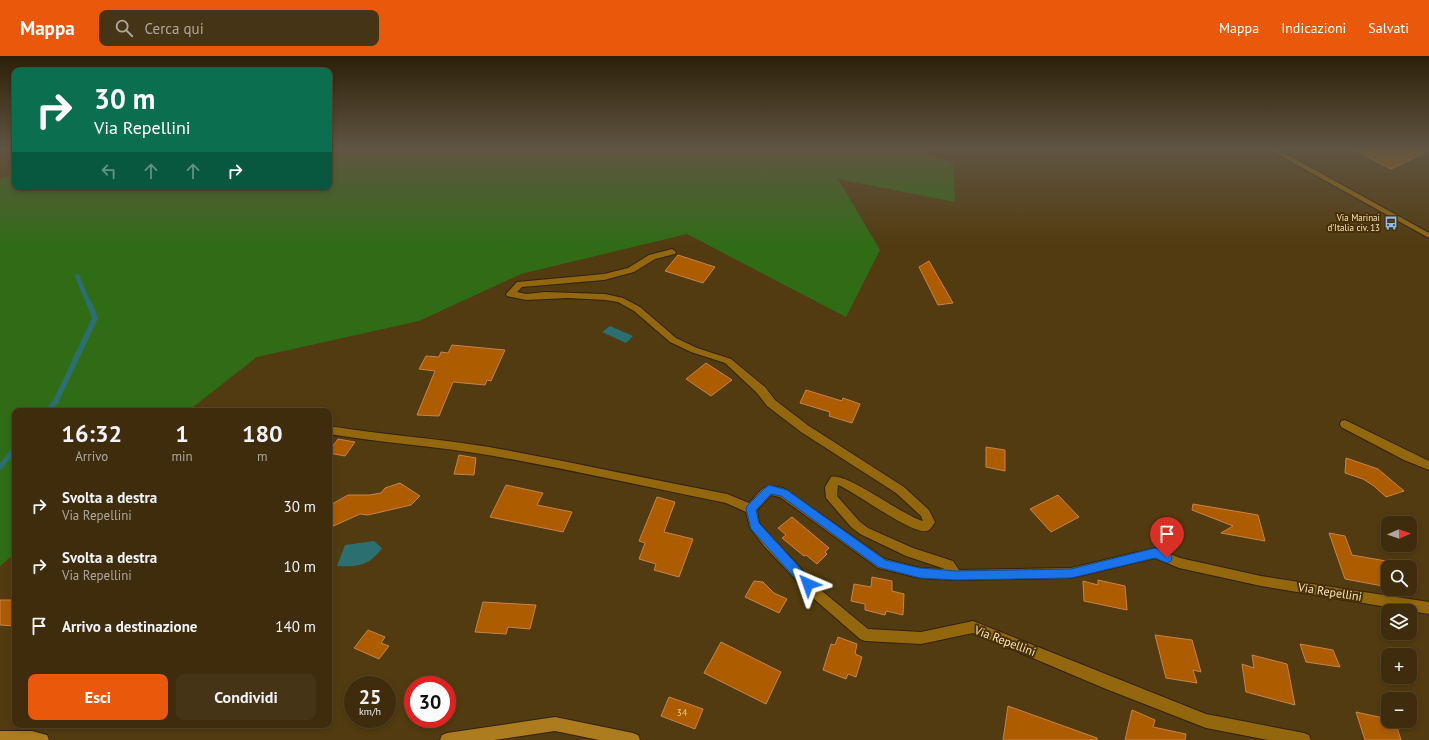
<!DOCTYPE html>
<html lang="it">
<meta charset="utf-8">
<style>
:root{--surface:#3e2c0c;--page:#453415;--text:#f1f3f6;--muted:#ada79d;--line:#57482d;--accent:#ea580c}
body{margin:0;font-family:"PT Sans",sans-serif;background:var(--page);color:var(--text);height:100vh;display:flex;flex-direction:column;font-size:15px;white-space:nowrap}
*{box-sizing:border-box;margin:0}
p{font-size:13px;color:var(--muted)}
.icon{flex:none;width:22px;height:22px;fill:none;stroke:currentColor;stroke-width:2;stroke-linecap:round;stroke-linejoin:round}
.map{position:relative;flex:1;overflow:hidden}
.drawer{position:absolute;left:12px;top:352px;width:320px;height:320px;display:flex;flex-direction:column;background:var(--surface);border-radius:8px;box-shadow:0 2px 6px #0003,0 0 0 1px var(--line)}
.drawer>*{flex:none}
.guide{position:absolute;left:12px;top:12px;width:320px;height:122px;border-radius:8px;box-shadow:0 2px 6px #0003,0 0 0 1px var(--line);background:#0b6e4f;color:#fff;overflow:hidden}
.needle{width:26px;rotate:88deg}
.buttons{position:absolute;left:1381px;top:460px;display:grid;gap:8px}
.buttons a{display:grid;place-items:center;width:36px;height:36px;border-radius:8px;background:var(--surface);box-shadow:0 2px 6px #0003,0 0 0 1px var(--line);font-size:20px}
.speed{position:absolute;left:344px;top:620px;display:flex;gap:8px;font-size:20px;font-weight:700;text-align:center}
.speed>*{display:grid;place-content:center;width:52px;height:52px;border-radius:50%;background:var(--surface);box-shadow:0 2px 6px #0003,0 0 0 1px var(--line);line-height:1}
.speed small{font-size:10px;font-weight:400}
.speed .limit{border:6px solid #d22;background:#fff;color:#111}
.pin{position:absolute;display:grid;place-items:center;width:34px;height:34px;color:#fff;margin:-41px -17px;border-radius:50% 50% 50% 0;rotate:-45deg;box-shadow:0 0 4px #0007}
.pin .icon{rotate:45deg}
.me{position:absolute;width:44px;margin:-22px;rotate:317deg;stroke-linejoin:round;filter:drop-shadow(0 0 3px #0008)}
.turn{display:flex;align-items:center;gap:14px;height:84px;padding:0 16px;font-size:18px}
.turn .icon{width:52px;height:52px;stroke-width:2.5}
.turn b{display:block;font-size:28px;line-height:34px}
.lanes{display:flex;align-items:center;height:38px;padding:0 16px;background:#0003;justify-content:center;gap:20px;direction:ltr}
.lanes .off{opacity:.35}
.eta{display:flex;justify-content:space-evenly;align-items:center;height:68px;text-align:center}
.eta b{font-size:24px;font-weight:600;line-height:28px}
.cta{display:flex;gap:8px;margin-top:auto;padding:8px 16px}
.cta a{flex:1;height:46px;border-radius:8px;background:var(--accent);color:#fff;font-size:16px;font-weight:600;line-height:46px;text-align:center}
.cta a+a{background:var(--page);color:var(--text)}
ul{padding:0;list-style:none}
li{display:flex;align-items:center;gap:12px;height:60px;padding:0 16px}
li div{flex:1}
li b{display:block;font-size:15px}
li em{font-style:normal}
header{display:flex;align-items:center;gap:24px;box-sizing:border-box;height:56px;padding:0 20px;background:var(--accent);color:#fff}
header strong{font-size:19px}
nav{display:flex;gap:22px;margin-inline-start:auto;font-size:14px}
.search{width:280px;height:36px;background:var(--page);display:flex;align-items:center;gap:10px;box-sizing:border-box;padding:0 14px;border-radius:8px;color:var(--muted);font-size:15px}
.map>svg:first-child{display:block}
.green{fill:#306c16}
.water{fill:#2c6f71}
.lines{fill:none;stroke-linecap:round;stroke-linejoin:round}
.stream-far1{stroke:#2c6f71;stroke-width:4.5}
.stream{stroke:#2c6f71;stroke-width:5.5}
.building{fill:#ad5d00;stroke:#c7834c}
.minor-casing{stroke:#32230b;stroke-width:2}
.tertiary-casing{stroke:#32230b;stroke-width:2}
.secondary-casing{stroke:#32230b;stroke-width:2}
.minor{fill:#93670d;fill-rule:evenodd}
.tertiary{fill:#93670d;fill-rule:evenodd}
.secondary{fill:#ac7c1e;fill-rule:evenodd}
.route{fill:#1a73e8;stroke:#114b97}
.labels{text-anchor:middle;stroke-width:4;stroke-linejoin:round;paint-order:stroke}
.far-poi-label{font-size:9px;fill:#fce4bf;stroke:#473003;text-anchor:end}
.near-number-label{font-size:10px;fill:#e8c28f}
.near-street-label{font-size:12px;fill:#fce4bf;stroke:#473003}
</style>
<header>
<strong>Mappa</strong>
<div class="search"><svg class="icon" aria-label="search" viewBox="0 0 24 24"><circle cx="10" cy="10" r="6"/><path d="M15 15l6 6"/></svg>Cerca qui</div>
<nav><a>Mappa</a><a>Indicazioni</a><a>Salvati</a></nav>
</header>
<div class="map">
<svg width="1429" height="684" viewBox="0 0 1429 684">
<rect width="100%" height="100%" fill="#523b10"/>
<path class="green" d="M329 93H917L953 107 955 146 838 123 880 194 846 261 687 178 521 218 419 265 257 301 188 355H15V497L0 510V123L15 118V131H329Z"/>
<g class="water">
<path d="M610 270 633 280 626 287 602 276Z"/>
<path d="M374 485 382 492C369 510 358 511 337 510L345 489Z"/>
</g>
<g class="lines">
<path class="stream-far1" d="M77 220 89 248"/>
<g class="stream">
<path d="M47 355 56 345 95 262 89 247"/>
<path d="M0 411 15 393"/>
</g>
</g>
<g class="building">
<path d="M1352 93H1429V95L1391 113Z"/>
<path d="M678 199 715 211 703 227 665 215Z"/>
<path d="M929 205 953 247 938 249 919 211Z"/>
<path d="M452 289 505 294 491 325 487 324 485 329 453 326 439 360 417 359 435 315 419 313 426 300 439 301 441 296 448 297Z"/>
<path d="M706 307 732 324 711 340 686 323Z"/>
<path d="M806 334 842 345 843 342 860 348 852 367 829 360 830 356 800 347Z"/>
<path d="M338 383 355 386 345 400 329 397V395Z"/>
<path d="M986 391 1005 394V415L986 411Z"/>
<path d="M459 399 476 402 474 419 454 418Z"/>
<path d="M1346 402 1378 413 1404 435 1386 441 1374 430 1363 423 1345 417Z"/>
<path d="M400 427 420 440 411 449 368 459 360 458 329 472V453L332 448 348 439H369L381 437 385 432Z"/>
<path d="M506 429 543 437 537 449 572 456 563 476 490 461Z"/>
<path d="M1058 439 1079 461 1051 476 1030 453Z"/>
<path d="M657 441 675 446 664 476 693 483 679 521 654 514 656 508 639 503 645 487 639 485Z"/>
<path d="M1193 448 1258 459 1265 485 1221 477 1233 470 1192 454Z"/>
<path d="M792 461 829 492 825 496 827 498 817 508 806 499 804 500 782 482 786 479 778 472Z"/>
<path d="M1329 477 1345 480 1352 499 1386 505 1388 511V531L1345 523Z"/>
<path d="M872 521 892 525V535L904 538 903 559 886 555 885 559 865 554V548L851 545 854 528 871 531Z"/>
<path d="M1098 524 1125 530 1127 554 1084 545 1083 525 1098 529Z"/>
<path d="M754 525 763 526 774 537 787 543 779 557 745 541Z"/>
<path d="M0 544H15V570L0 569Z"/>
<path d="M483 546 536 549 530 573 508 571 506 578 475 576Z"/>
<path d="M368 574 385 581 381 587 389 590 379 603 354 592Z"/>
<path d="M1155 579 1192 584 1201 616 1193 614 1197 627 1166 622Z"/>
<path d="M838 581 857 588 855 598 862 601 856 621 848 618 846 623 823 614 831 588 835 589Z"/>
<path d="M721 586 781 616 766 648 704 617Z"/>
<path d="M1300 588 1333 594 1340 611 1306 606Z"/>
<path d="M1252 599 1287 608 1295 649 1246 636 1242 608 1254 612Z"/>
<path d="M669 641 703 653 695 673 661 660Z"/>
<path d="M1008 650 1097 682V684H1003Z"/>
<path d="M1132 654 1155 664 1153 671 1186 678 1185 684H1125Z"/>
<path d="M1356 656 1388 663V665H1395L1401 684H1365Z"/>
</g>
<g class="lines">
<g class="minor-casing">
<g id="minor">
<path d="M672 193 676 196 675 198 655 203 634 216 604 224 522 231 517 236 526 238 545 236 605 238 623 242 640 251 676 282 697 292 731 303 765 331 775 344 809 370 904 431 929 454 935 466C933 469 931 474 927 475 912 479 855 436 838 429L837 440 859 465 868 472 913 492 953 505 959 514 1071 512 1155 492 1180 502 1261 520 1429 546V558L1261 530 1179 512 1155 502 1071 522 956 524 920 522 878 512 780 441 771 439 757 454 759 467 772 482 822 535 868 573 921 576 973 565 1206 658 1304 677 1309 679 1311 684H1268L1206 672 1106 633 973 577 921 588 865 585 860 583 814 543 764 490 750 472 746 456 726 447C647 431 568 413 488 399 435 390 382 387 329 378V370C382 379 436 382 489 391 568 405 648 423 727 438L749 447C764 432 761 428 783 432L885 503 920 512 945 513 906 500 860 478 851 471 826 442 825 431 831 421C847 416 901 459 923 465L921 460 896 437 801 376 767 350 757 337 725 307 691 296 670 286 634 255 618 246 605 244 568 242 526 244 507 240 506 238 517 226 604 218 628 212 649 199Z"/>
<path d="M1345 364 1429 405V414L1404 404 1341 371 1340 368 1341 365Z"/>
</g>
</g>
<g class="tertiary-casing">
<path id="tertiary" d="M1268 93H1277L1429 177V182Z"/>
</g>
<g class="secondary-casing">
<g id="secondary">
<path d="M555 661 633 677 638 679 640 684H599L555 675 494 684H440L442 679 447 677Z"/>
<path d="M0 675H32L47 679 49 684H0Z"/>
</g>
</g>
<use href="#minor" class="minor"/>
<use href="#tertiary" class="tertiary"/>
<use href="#secondary" class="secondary"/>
</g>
<linearGradient id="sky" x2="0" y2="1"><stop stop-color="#2d2009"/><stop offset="0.49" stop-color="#605542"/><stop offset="1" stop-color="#605542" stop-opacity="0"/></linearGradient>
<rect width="1429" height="189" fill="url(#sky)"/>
<path class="route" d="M769 429 787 434 885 504 920 512 956 515 1071 513 1155 492 1171 499 1172 502 1171 505 1167 507 1155 502 1071 522 956 524 920 522 878 511 781 440 771 438 756 454 759 467 812 525 813 528 812 532 808 533 804 532 751 473 746 453 747 450 766 431Z"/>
<defs>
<g id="bus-bare" transform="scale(1.08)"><path d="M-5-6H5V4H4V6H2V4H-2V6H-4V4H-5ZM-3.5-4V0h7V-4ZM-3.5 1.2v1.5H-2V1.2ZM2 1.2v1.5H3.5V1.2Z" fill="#8cb9fc" stroke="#473003" stroke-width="2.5" paint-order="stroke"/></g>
</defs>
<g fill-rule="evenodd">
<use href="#bus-bare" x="1391" y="167"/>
</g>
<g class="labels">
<g class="far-poi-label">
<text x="1380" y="165">Via Marinai<tspan x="1380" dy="10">d'Italia civ. 13</tspan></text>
</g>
<g class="near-number-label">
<text x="682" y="660">34</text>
</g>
<g class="near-street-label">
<text transform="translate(1330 536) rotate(9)" y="4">Via Repellini</text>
<text transform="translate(1005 585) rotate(21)" y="4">Via Repellini</text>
</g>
</g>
</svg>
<div class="buttons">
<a><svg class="needle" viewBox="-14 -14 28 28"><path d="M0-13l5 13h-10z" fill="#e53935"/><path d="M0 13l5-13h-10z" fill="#ada79d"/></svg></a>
<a><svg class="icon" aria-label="search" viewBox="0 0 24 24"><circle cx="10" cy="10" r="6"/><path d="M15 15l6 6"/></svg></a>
<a><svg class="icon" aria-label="layers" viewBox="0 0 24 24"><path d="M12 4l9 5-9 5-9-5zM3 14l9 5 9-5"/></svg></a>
<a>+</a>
<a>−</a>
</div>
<div class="speed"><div>25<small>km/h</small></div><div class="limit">30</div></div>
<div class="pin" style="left:1167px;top:502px;background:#d93025"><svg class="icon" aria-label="arrive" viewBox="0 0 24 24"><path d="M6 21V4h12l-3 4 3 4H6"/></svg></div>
<svg class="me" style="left:808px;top:528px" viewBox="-20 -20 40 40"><path d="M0-17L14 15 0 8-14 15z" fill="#1a73e8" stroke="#fff" stroke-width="4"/></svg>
<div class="guide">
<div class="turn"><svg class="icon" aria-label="right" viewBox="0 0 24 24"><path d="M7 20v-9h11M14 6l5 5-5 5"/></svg><div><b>30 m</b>Via Repellini</div></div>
<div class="lanes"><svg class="icon off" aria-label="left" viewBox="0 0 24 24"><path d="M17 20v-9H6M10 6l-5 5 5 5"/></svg><svg class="icon off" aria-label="ahead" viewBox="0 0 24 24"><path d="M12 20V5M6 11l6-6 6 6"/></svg><svg class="icon off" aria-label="ahead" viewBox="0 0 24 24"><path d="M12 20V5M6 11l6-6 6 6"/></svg><svg class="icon" aria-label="right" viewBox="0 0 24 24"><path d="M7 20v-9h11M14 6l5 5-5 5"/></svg></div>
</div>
<section class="drawer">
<div class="eta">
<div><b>16:32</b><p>Arrivo</p></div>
<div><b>1</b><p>min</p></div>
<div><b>180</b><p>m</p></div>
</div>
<ul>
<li><svg class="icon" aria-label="right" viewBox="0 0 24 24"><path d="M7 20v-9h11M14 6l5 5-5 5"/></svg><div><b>Svolta a destra</b><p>Via Repellini</p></div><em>30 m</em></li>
<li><svg class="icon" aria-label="right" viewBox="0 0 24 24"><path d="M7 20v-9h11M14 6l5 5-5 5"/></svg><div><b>Svolta a destra</b><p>Via Repellini</p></div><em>10 m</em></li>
<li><svg class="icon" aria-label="arrive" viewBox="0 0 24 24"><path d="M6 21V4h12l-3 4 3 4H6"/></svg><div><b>Arrivo a destinazione</b></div><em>140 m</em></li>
</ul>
<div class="cta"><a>Esci</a><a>Condividi</a></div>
</section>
</div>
